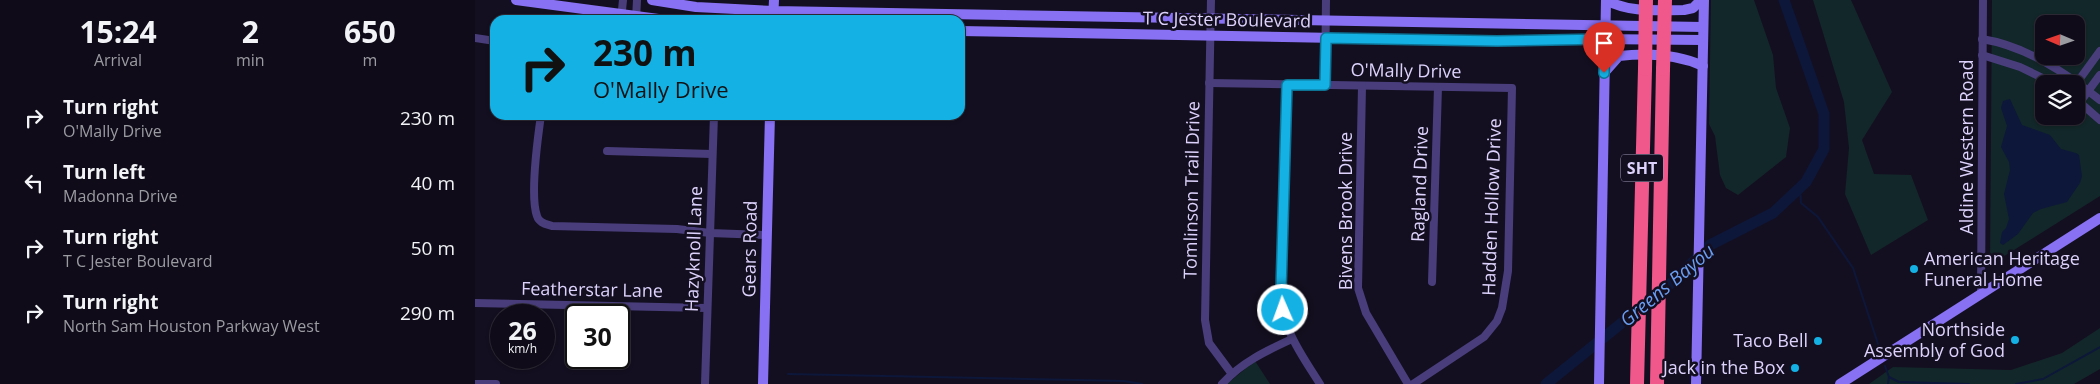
<!DOCTYPE html>
<style>
:root{--surface:#0f0b18;--page:#181421;--text:#f1f3f6;--muted:#9b9ba2;--line:#2f2b37}
body{margin:0;font-family:"Open Sans",sans-serif;background:var(--page);color:var(--text);height:100vh;display:flex;flex-direction:column;font-size:19px;white-space:nowrap}
*{box-sizing:border-box;margin:0}
p{font-size:16px;color:var(--muted)}
.icon{flex:none;width:28px;height:28px;fill:none;stroke:currentColor;stroke-width:2;stroke-linecap:round;stroke-linejoin:round}
.map{position:relative;flex:1;overflow:hidden}
.drawer{display:flex;flex-direction:column;background:var(--surface);width:475px}
.drawer>*{flex:none}
.top-card{position:absolute;left:15px;top:15px;width:475px;height:105px;border-radius:15px;box-shadow:0 1px 4px #0004,0 0 0 1px var(--line);background:#14b1e5;color:#111;overflow:hidden}
.needle{width:32px;rotate:272deg}
.tools{position:absolute;left:1560px;top:15px;display:grid;gap:10px}
.tools a{display:grid;place-items:center;width:50px;height:50px;border-radius:10px;background:var(--surface);box-shadow:0 1px 4px #0004,0 0 0 1px var(--line);font-size:25px}
.speed{position:absolute;left:15px;top:304px;display:flex;gap:10px;font-size:25px;font-weight:700;text-align:center}
.speed>*{display:grid;place-content:center;width:65px;height:65px;border-radius:50%;background:var(--surface);box-shadow:0 1px 4px #0004,0 0 0 1px var(--line);line-height:1}
.speed small{font-size:12px;font-weight:400}
.speed .limit{border:2px solid #111;border-radius:8px;background:#fff;color:#111}
.pin{position:absolute;display:grid;place-items:center;width:42px;height:42px;color:#fff;margin:-51px -21px;border-radius:50% 50% 50% 0;rotate:-45deg;box-shadow:0 0 5px #0007}
.pin .icon{rotate:45deg}
.me{position:absolute;width:55px;margin:-28px;rotate:358deg;stroke-linejoin:round;filter:drop-shadow(0 0 4px #0008)}
.turn{display:flex;align-items:center;gap:18px;height:105px;padding:0 20px;font-size:22px}
.turn .icon{width:65px;height:65px;stroke-width:2.5}
.turn b{display:block;font-size:35px;line-height:42px}
.eta{display:flex;justify-content:space-evenly;align-items:center;height:85px;text-align:center}
.eta b{font-size:30px;font-weight:700;line-height:35px}
ul{padding:0;list-style:none}
li{display:flex;align-items:center;gap:15px;height:65px;padding:0 20px}
li div{flex:1}
li b{display:block;font-size:19px}
li em{font-style:normal}
main{display:flex;flex:1;min-height:0}
.map>svg:first-child{display:block}
.green{fill:#122729;fill-rule:evenodd}
.water{fill:#0d173a}
.lines{fill:none;stroke-linecap:round;stroke-linejoin:round}
.stream{stroke:#0d173a;stroke-width:2}
.river{stroke:#0d173a;stroke-width:11}
.street{stroke:#493e7b;stroke-width:8}
.secondary{stroke:#8871f3;stroke-width:10}
.highway{stroke:#f0578a;stroke-width:14}
.highway-bridge{stroke:#f0578a;stroke-width:14}
.route-casing{stroke:#0d7395;stroke-width:12}
.route{stroke:#14b1e5;stroke-width:9}
.poi-dot{fill:#14b1e5;stroke:#140f20;stroke-width:2}
.labels{text-anchor:middle;stroke-width:5;stroke-linejoin:round;paint-order:stroke}
.shield{fill:#140f20;stroke:#a098b9;stroke-width:1}
.shield-label{font-size:16px;font-weight:bold;fill:#dcd2fb}
.street-label{font-size:18px;fill:#dcd2fb;stroke:#140f20}
.poi-label{font-size:18px;fill:#dcd2fb;stroke:#140f20;text-anchor:end}
.water-label{font-size:19px;font-style:italic;fill:#699ef2;stroke:#140f20}
</style>
<main>
<section class="drawer">
<div class="eta">
<div><b>15:24</b><p>Arrival</p></div>
<div><b>2</b><p>min</p></div>
<div><b>650</b><p>m</p></div>
</div>
<ul>
<li><svg class="icon" aria-label="right" viewBox="0 0 24 24"><path d="M7 20v-9h11M14 6l5 5-5 5"/></svg><div><b>Turn right</b><p>O'Mally Drive</p></div><em>230 m</em></li>
<li><svg class="icon" aria-label="left" viewBox="0 0 24 24"><path d="M17 20v-9H6M10 6l-5 5 5 5"/></svg><div><b>Turn left</b><p>Madonna Drive</p></div><em>40 m</em></li>
<li><svg class="icon" aria-label="right" viewBox="0 0 24 24"><path d="M7 20v-9h11M14 6l5 5-5 5"/></svg><div><b>Turn right</b><p>T C Jester Boulevard</p></div><em>50 m</em></li>
<li><svg class="icon" aria-label="right" viewBox="0 0 24 24"><path d="M7 20v-9h11M14 6l5 5-5 5"/></svg><div><b>Turn right</b><p>North Sam Houston Parkway West</p></div><em>290 m</em></li>
</ul>
</section>
<div class="map">
<svg width="1625" height="384" viewBox="0 0 1625 384">
<rect width="100%" height="100%" fill="#140f20"/>
<g class="green">
<path d="M1236 0H1279L1298 55 1301 88 1315 128 1311 157 1263 195 1251 188 1245 175 1240 136 1234 124Z"/>
<path d="M1338 0H1376L1417 92 1387 140 1399 174 1436 175 1453 220 1396 255 1370 194 1374 148 1369 102Z"/>
<path d="M1517 0H1625V196L1515 265ZM1569 24H1601V56H1569ZM1569 84H1601V116H1569Z"/>
<path d="M1625 328V369L1599 384H1394L1418 367 1536 370 1587 353Z"/>
<path d="M780 361 795 384H752Z"/>
</g>
<path class="water" d="M1535 99 1547 125 1575 135 1586 149 1601 153 1604 155 1607 176 1605 183 1592 202 1566 209 1558 213 1543 234 1528 245 1525 243 1527 232 1531 228 1534 219 1529 194 1535 170 1534 162 1526 147 1532 126 1526 108 1528 101Z"/>
<g class="lines">
<g class="stream">
<path d="M1325 187 1326 203 1343 217 1378 268 1404 347"/>
<path d="M1410 366 1414 377 1413 384"/>
<path d="M313 374 649 381 667 384"/>
<path d="M1414 377 1424 382 1494 384"/>
<path d="M1541 384 1568 379 1625 347"/>
</g>
<path class="river" d="M1071 384 1200 280 1235 245 1298 213 1331 182 1349 149V114L1309 0"/>
<g class="street">
<path d="M736 0 730 320 734 343 757 374"/>
<path d="M146 20 148 0"/>
<path d="M161 20 162 0"/>
<path d="M0 38 20 41"/>
<path d="M1507 39C1551 46 1591 73 1625 100"/>
<path d="M1507 55 1545 67 1580 84"/>
<path d="M734 83 1037 88 1033 271 1027 308 1022 321 1009 337 938 384"/>
<path d="M1601 84 1625 51"/>
<path d="M812 85 806 290C807 330 825 352 845 384"/>
<path d="M850 85 851 0"/>
<path d="M887 86 883 288 891 313 933 384"/>
<path d="M1601 99 1625 120"/>
<path d="M1605 102 1625 75"/>
<path d="M66 115C63 136 55 197 62 216 64 223 71 224 77 226L202 229 235 233 292 235"/>
<path d="M132 151 237 154"/>
<path d="M957 282 963 87"/>
<path d="M1506 293 1508 0"/>
<path d="M0 303 232 308"/>
<path d="M0 384H21"/>
<path d="M230 384 239 115"/>
<path d="M747 384C767 362 791 351 817 339"/>
</g>
<g class="secondary">
<path d="M41 0 191 20"/>
<path d="M177 0 221 7 299 11 1228 27"/>
<path d="M1131 0C1154 13 1182 10 1209 10L1218 8 1226 0"/>
<path d="M298 20 299 0"/>
<path d="M485 31 1022 41 1118 39 1228 40"/>
<path d="M1129 73 1144 56C1171 53 1202 54 1228 66"/>
<path d="M288 384 295 115"/>
<path d="M1124 384 1131 0"/>
<path d="M1221 384 1229 0"/>
<path d="M1365 384 1625 218"/>
</g>
<g class="highway">
<path d="M1162 384 1170 69"/>
<path d="M1182 384 1188 69"/>
</g>
<g class="highway-bridge">
<path d="M1170 69 1171 0"/>
<path d="M1188 69 1190 0"/>
</g>
</g>
<g class="lines">
<g class="route-casing">
<path id="route" d="M808 310 806 290 812 85H850L851 38 1022 41 1130 39 1129 73"/>
</g>
<use href="#route" class="route"/>
</g>
<g class="poi-dot">
<circle cx="1439" cy="269" r="5"/>
<circle cx="1540" cy="340" r="5"/>
<circle cx="1343" cy="341" r="5"/>
<circle cx="1320" cy="368" r="5"/>
</g>
<g class="labels">
<rect class="shield" x="1146" y="154.5" width="42" height="27" rx="4"/>
<g class="shield-label">
<text x="1167" y="174">SHT</text>
</g>
<g class="street-label">
<text transform="translate(752 20) rotate(1)" y="6">T C Jester Boulevard</text>
<text transform="translate(931 71) rotate(1)" y="6">O'Mally Drive</text>
<text transform="translate(1492 147) rotate(-90)" y="6">Aldine Western Road</text>
<text transform="translate(945 184) rotate(-88)" y="6">Ragland Drive</text>
<text transform="translate(717 190) rotate(-89)" y="6">Tomlinson Trail Drive</text>
<text transform="translate(1017 207) rotate(-88)" y="6">Hadden Hollow Drive</text>
<text transform="translate(871 211) rotate(-90)" y="6">Bivens Brook Drive</text>
<text transform="translate(219 249) rotate(-88)" y="6">Hazyknoll Lane</text>
<text transform="translate(275 249) rotate(-89)" y="6">Gears Road</text>
<text transform="translate(117 290) rotate(1)" y="6">Featherstar Lane</text>
</g>
<g class="poi-label">
<text x="1449" y="265" text-anchor="start">American Heritage<tspan x="1449" dy="21">Funeral Home</tspan></text>
<text x="1530" y="336">Northside<tspan x="1530" dy="21">Assembly of God</tspan></text>
<text x="1333" y="347">Taco Bell</text>
<text x="1310" y="374">Jack in the Box</text>
</g>
<g class="water-label">
<text transform="translate(1192 285) rotate(-40)" y="7">Greens Bayou</text>
</g>
</g>
</svg>
<div class="tools">
<a><svg class="needle" viewBox="-14 -14 28 28"><path d="M0-13l5 13h-10z" fill="#e53935"/><path d="M0 13l5-13h-10z" fill="#9b9ba2"/></svg></a>
<a><svg class="icon" aria-label="layers" viewBox="0 0 24 24"><path d="M12 4l9 5-9 5-9-5zM3 14l9 5 9-5"/></svg></a>
</div>
<div class="speed"><div>26<small>km/h</small></div><div class="limit">30</div></div>
<div class="pin" style="left:1129px;top:73px;background:#d93025"><svg class="icon" aria-label="arrive" viewBox="0 0 24 24"><path d="M6 21V4h12l-3 4 3 4H6"/></svg></div>
<svg class="me" style="left:808px;top:310px" viewBox="-20 -20 40 40"><circle r="17" fill="#14b1e5" stroke="#fff" stroke-width="3"/><path d="M0-11L8 9 0 5-8 9z" fill="#fff"/></svg>
<div class="top-card">
<div class="turn"><svg class="icon" aria-label="right" viewBox="0 0 24 24"><path d="M7 20v-9h11M14 6l5 5-5 5"/></svg><div><b>230 m</b>O'Mally Drive</div></div>
</div>
</div>
</main>
